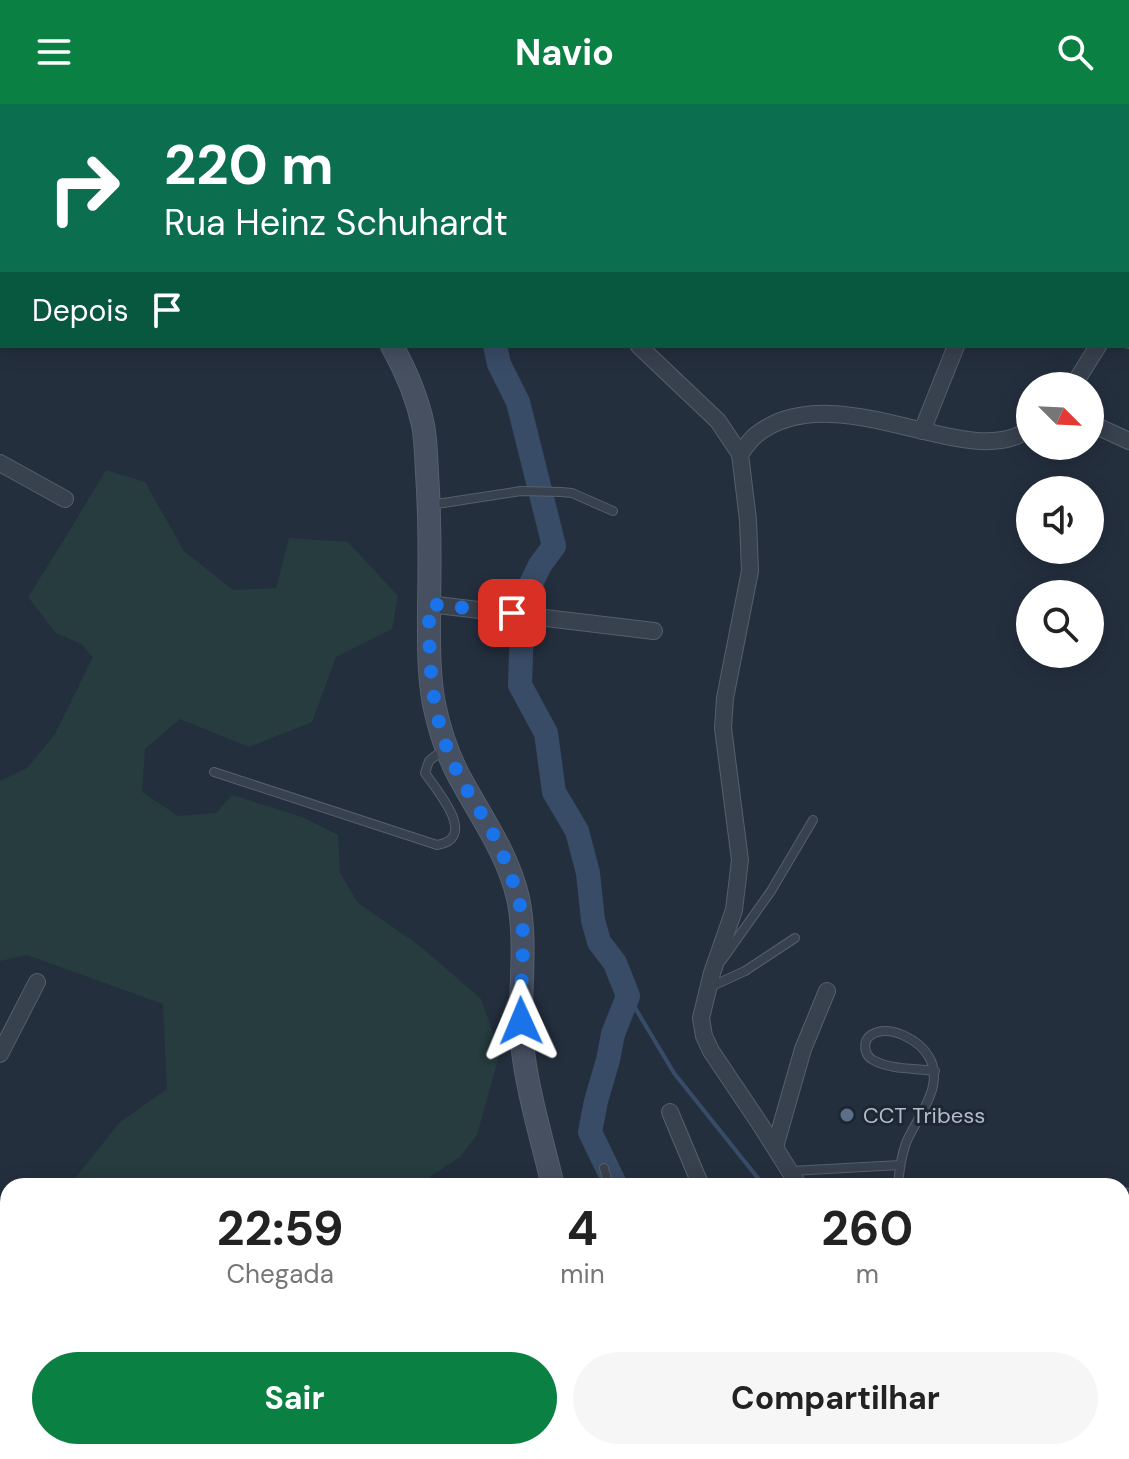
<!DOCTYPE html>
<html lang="pt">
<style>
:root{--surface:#fff;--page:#f6f6f6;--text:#222;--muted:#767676;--accent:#0b8043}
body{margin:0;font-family:"DM Sans",sans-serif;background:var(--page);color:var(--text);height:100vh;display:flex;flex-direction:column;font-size:30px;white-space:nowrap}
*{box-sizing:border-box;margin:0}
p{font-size:26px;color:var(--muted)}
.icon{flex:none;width:44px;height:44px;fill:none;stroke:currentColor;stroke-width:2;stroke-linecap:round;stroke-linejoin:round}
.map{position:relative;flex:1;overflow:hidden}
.sheet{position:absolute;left:0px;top:1074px;width:1130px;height:282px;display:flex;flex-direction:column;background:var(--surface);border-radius:24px 24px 0 0;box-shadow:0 4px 20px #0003}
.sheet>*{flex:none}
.guide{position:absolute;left:0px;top:0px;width:1130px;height:244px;box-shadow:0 4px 20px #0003;background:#0b6e4f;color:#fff;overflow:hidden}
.needle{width:52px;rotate:114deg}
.fabs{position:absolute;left:1016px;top:268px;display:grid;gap:16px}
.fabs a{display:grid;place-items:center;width:88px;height:88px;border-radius:50%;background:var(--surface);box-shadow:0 4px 20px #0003;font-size:40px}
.pin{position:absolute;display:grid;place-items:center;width:68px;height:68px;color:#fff;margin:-34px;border-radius:16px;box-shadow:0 4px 12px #0006}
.me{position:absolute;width:88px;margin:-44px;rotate:359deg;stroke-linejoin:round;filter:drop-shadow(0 0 6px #0008)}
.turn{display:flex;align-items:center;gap:28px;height:168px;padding:0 32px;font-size:36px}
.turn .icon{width:104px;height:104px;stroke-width:2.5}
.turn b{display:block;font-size:56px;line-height:68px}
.then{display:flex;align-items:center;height:76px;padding:0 32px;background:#0003;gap:16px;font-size:30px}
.eta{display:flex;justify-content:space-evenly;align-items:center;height:136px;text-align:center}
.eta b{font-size:48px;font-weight:700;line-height:56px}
.primary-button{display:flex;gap:16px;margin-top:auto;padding:16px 32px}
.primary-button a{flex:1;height:92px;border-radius:48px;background:var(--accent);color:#fff;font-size:32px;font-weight:700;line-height:92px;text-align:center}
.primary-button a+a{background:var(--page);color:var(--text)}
header{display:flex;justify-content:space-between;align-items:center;height:104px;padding:0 32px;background:var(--accent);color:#fff;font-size:36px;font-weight:700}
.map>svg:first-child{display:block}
.green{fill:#263c3f}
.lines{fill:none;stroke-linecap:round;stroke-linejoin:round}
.stream{stroke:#394c67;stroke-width:4}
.river{stroke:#394c67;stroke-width:24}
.service-casing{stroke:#565f6c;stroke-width:10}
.minor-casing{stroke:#565f6c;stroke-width:18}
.tertiary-casing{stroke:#565f6c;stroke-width:22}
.secondary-casing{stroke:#565f6c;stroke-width:24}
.motorway-casing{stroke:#434c59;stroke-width:30}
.service{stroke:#38414e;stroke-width:8}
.minor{stroke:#38414e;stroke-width:16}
.tertiary{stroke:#38414e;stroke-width:20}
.secondary{stroke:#465061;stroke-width:22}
.motorway{stroke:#746855;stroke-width:28}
.route{stroke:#1a73e8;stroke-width:14;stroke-dasharray:0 25.2}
.service-dot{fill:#5c6f8a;stroke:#1d2633;stroke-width:3}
.labels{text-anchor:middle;stroke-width:6;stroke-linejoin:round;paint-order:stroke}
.poi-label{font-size:22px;fill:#b4bcc9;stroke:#1d2633;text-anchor:start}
</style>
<header><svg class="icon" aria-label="menu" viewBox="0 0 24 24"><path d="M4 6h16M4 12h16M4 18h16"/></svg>Navio<svg class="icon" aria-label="search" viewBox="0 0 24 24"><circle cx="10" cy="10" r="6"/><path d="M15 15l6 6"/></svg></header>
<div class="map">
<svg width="1129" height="1355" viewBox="0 0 1129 1355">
<rect width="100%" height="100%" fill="#242f3e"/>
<path class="green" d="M106 366 145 378 184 447 233 486 276 484 289 434 348 438 398 492 392 525 336 553 312 618 249 643 180 615 145 645 142 688 178 712 216 709 232 691 302 713 338 731 340 769 358 799 420 842 481 895 500 948 477 1031 460 1053 416 1082H245L239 1079 227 1082H77L76 1073 120 1018 167 985 163 900 27 851 0 857V677L27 664 55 630 93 553 81 540 56 529 28 493 62 439Z"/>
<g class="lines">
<path class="stream" d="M628 892 674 969 761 1078"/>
<g class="river">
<path d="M469 2 474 0"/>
<path d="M495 242 499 260 518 298 554 442 540 461 527 488 522 520 520 581 546 629 554 688 577 727 588 769 593 816 599 838 615 859 628 892 613 930 608 956 596 997 590 1028 616 1082"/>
<path d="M724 1355 726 1348"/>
</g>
<g class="service-casing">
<g id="service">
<path d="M430 401 521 387 561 388 572 389 613 407"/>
<path d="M214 668 437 741C479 734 437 687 425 669L429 657 443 646"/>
<path d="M722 856 771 787 813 716"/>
<path d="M710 883 745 867 795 834"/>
<path d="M604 1064 609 1082"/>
<path d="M791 1067 900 1061"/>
<path d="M898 1082C899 1068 901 1053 906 1039 916 1014 946 982 929 953 920 937 890 919 871 931 862 937 864 951 873 956 891 966 915 964 935 967"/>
<path d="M168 1355 172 1348"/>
<path d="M1092 1355 1098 1348"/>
</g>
</g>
<g class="minor-casing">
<g id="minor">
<path d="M374 0 377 2"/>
<path d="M144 2 147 0"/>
<path d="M187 2 189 0"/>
<path d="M438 2 441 0"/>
<path d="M659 2 660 0"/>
<path d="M803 2 804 0"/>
<path d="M889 2 890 0"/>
<path d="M1128 195 1129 193"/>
<path d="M0 210 2 201"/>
<path d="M1128 235 1129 236"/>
<path d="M639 242 718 317 740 350"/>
<path d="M1073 282 1098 242"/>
<path d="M1090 319 1129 337"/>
<path d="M922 327 956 242"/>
<path d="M0 359 65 395"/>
<path d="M429 500 654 527"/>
<path d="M0 950 37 878"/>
<path d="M670 1008 701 1082"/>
<path d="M775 1043 803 945 827 887"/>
<path d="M799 1082 760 1020 711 947 704 932 701 914 712 869 734 806 740 756 723 624 725 594 750 467 748 416 740 350C745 343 750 336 756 331 807 290 884 319 941 331 964 336 990 341 1014 333 1019 332 1025 327 1030 324"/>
<path d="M0 1124 8 1133"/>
</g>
</g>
<g class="tertiary-casing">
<g id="tertiary">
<path d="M1122 1094 1129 1095"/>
<path d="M1122 1201 1129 1195"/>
<path d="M921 1355 931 1348"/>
</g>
</g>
<g class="secondary-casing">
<g id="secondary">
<path d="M173 0 174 2"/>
<path d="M392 242C406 267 417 293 423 321 426 336 426 353 427 369 430 414 430 458 429 503 429 535 428 568 434 600 439 624 448 652 460 674 481 713 508 750 518 794 528 841 518 891 522 939 527 987 542 1035 553 1082"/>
<path d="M0 1273 8 1269"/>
<path d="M636 1348 638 1355"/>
</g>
</g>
<g class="motorway-casing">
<g id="motorway">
<path d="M1122 1250 1129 1245"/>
<path d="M1122 1282 1129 1276"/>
<path d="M1122 1310 1129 1307"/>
<path d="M980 1355 990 1348"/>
<path d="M1020 1355 1030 1348"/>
</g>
</g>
<use href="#service" class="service"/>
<use href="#minor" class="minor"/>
<use href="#tertiary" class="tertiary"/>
<use href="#secondary" class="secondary"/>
<use href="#motorway" class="motorway"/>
</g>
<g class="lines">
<path class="route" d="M512 509 429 500C429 561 430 617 460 673 468 689 479 705 488 721 500 741 509 766 517 789 529 829 519 876 521 917"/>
</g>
<circle class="service-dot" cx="847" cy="1011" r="8"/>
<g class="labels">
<g class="poi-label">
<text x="863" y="1019">CCT Tribess</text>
</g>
</g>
</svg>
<div class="fabs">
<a><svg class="needle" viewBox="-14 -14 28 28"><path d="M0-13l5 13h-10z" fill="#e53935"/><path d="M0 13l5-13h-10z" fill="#767676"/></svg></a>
<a><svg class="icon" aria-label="sound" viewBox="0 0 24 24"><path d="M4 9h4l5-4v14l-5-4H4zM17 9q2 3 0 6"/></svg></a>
<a><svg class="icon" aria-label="search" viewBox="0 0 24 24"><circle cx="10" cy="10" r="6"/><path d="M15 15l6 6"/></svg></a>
</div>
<div class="pin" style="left:512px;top:509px;background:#d93025"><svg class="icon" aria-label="arrive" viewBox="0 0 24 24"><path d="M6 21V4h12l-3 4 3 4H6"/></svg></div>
<svg class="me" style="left:521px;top:917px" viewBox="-20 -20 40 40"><path d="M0-17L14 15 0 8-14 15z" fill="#1a73e8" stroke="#fff" stroke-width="4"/></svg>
<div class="guide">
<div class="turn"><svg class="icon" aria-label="right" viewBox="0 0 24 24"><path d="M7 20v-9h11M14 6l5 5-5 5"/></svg><div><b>220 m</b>Rua Heinz Schuhardt</div></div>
<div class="then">Depois<svg class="icon" aria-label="arrive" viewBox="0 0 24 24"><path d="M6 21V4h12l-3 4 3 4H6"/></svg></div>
</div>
<section class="sheet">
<div class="eta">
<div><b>22:59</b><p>Chegada</p></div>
<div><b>4</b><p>min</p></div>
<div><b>260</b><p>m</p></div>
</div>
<div class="primary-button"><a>Sair</a><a>Compartilhar</a></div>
</section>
</div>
